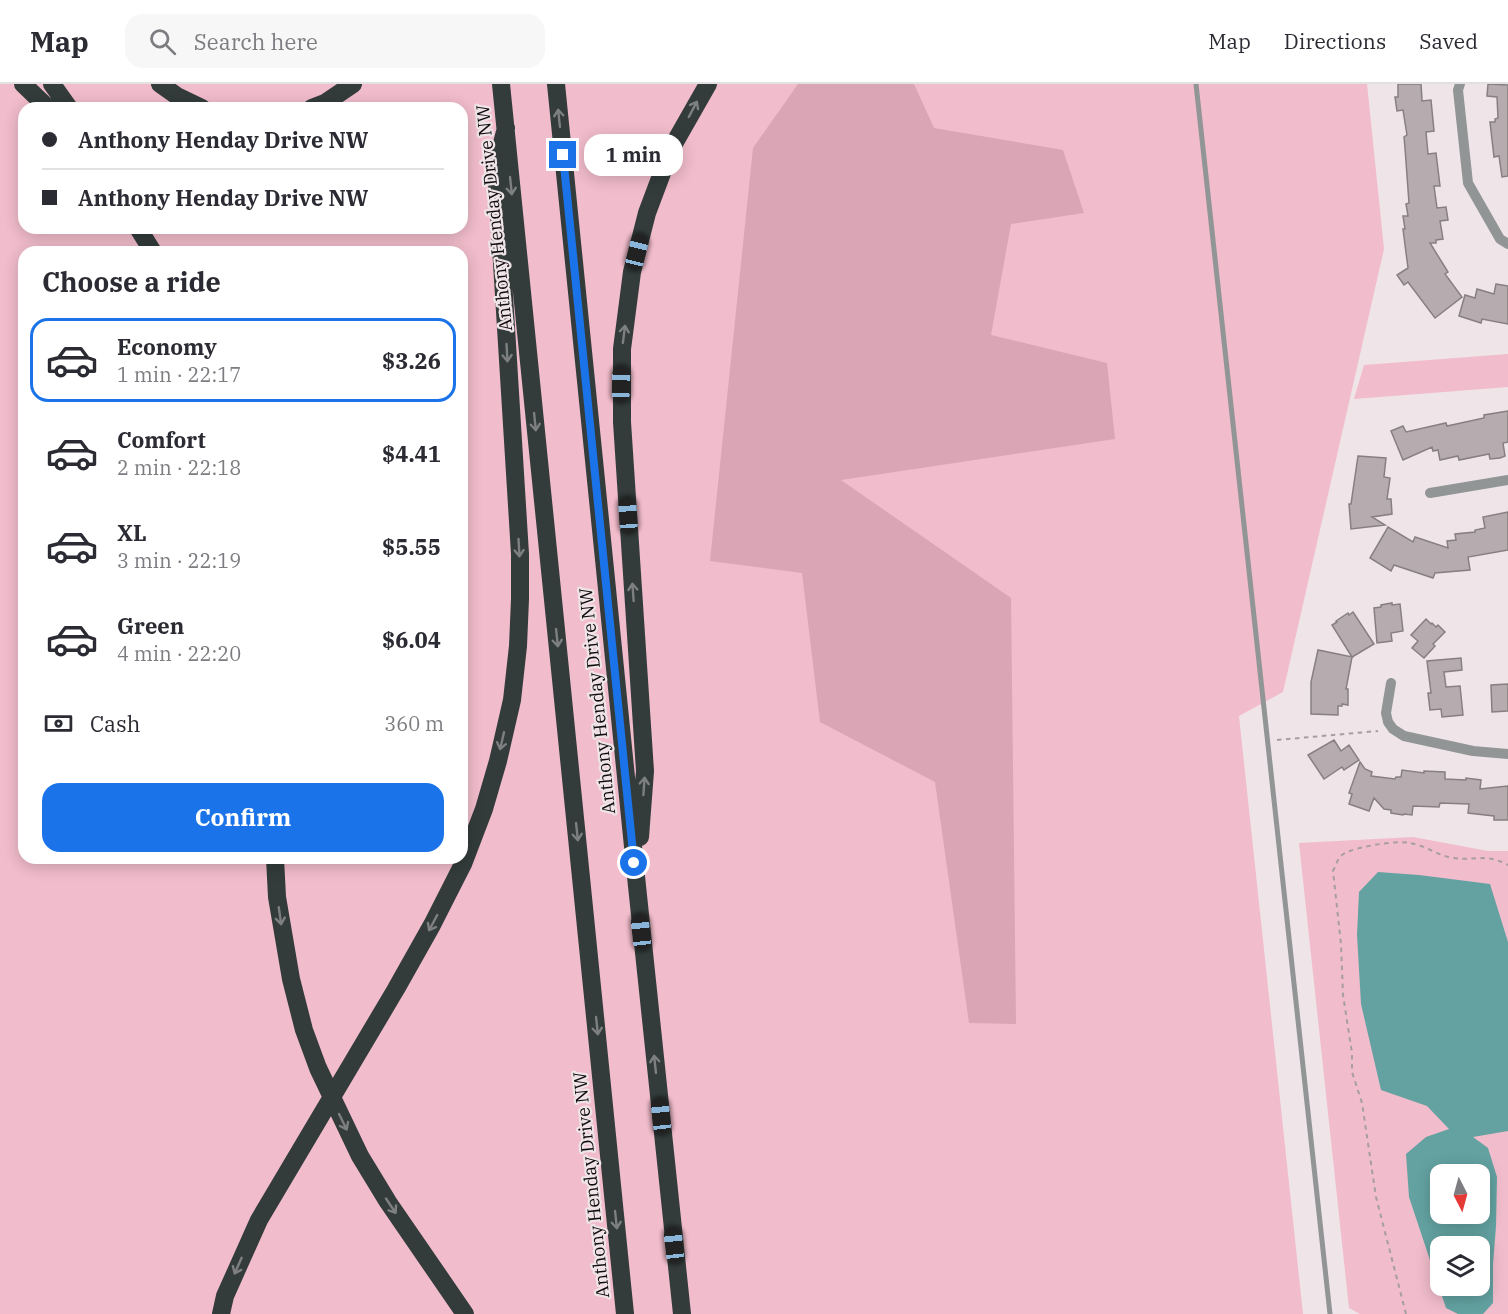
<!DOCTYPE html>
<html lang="en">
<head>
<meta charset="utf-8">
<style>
	:root { --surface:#fff; --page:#f7f7f7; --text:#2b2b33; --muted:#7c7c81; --line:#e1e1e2; --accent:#1a73e8 }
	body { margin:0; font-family:"IBM Plex Serif",serif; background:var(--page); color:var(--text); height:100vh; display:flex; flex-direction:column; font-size:22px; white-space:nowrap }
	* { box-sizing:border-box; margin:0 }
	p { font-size:20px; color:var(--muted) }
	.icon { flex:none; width:33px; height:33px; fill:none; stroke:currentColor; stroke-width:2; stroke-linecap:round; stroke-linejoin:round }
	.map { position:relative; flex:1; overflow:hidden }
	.details { position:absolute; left:18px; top:162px; width:450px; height:618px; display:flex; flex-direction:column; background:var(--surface); border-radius:18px; box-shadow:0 3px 15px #0003 }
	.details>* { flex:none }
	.banner { position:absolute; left:18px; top:18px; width:450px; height:132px; border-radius:18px; box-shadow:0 3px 15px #0003; display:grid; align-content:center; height:132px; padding:0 24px; background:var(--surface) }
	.needle { width:39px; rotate:174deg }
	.fabs { position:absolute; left:1430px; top:1080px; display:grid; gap:12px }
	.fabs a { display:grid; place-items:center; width:60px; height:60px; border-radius:12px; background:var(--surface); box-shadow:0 3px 15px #0003; font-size:30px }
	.end { position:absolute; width:27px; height:27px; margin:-14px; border:8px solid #1a73e8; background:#fff; box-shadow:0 0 0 3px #fff }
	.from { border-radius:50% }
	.bubble { position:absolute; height:42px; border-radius:18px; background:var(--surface); box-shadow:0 3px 15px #0003; font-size:20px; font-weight:800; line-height:42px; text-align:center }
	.car { position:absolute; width:18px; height:36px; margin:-18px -9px; border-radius:8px; box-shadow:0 0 4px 2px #0007; background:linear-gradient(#222 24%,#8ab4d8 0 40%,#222 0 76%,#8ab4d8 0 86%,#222 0) }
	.banner b { display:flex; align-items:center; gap:21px; height:57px; font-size:22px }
	.banner b+b { border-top:2px solid var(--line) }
	.banner i { width:15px; height:15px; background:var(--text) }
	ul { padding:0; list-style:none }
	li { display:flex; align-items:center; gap:18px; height:84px; margin:0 12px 9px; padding:0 12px; border:3px solid transparent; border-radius:18px }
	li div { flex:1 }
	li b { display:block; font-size:22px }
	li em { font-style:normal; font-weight:800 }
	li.current { border-color:var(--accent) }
	li>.icon { width:54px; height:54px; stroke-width:1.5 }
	h2 { padding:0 24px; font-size:27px; line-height:72px }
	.pay { display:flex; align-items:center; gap:15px; height:66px; padding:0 24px; font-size:22px }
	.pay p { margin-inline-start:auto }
	.cta { display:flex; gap:12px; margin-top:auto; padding:12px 24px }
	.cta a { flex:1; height:69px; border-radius:18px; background:var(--accent); color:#fff; font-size:24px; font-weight:800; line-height:69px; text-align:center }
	header { display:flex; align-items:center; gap:36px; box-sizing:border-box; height:84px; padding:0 30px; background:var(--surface); border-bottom:2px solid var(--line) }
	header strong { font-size:28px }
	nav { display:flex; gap:33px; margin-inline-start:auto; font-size:21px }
	.search { width:420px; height:54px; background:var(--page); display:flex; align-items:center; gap:15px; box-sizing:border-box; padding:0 21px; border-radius:18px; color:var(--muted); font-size:22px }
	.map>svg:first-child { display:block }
	.green { fill:#f1bccb; fill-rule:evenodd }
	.forest { fill:#daa5b4 }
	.water { fill:#63a2a1; fill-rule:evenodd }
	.building { fill:#b6acaf; stroke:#887f81; stroke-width:1.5 }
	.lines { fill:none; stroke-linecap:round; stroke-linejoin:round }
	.path { stroke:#a69ea0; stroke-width:2; stroke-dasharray:4.5 4.5; stroke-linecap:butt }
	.service { stroke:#919595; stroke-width:5 }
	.minor { stroke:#919595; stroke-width:10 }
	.motorway { stroke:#333c3b; stroke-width:18 }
	.oneway { stroke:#7e7f80 }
	.route { stroke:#1a73e8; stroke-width:8 }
	.labels { text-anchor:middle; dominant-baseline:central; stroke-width:4.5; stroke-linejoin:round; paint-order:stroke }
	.street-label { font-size:18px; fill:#0f0c0d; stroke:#efe4e7 }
</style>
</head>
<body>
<header>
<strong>Map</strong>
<div class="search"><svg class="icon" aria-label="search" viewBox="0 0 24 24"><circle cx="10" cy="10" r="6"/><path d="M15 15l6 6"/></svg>Search here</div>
<nav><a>Map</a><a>Directions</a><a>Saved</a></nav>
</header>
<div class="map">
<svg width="1508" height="1230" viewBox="0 0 1508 1230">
	<rect width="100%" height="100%" fill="#efe4e7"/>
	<path class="green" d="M0,0h1367l17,165 -101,443 -44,24 64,598h-1303zM24,24h438v120h-438zM24,168h438v606h-438z
		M1508,270v33l-154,12 10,-34z
		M1413,753l75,14h20v463h-148l-11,-6 -50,-465zM1440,1090h39v40h-39zM1440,1162h39v40h-39z"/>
	<path class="forest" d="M798,0h116l20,44 129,22 21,63 -73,11 -20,111 116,28 8,76 -274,41 170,118 5,426 -47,-1 -34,-241 -115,-60 -18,-149 -92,-12 43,-413z"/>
	<path class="water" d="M1378,788l41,3 71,9 18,58v189l-35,6 15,11 9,29 -1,49 -3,38v39l-10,11h-25l-12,-6 -37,-111 -3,-43 20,-17 23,-8 -22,-23 -46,-16 -20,-86 -4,-69 2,-43zM1440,1090h39v40h-39zM1440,1162h39v40h-39z"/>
	<path class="building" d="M1398,0h23l1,16v1l9,-1 3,31 -8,1 2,22 8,-1 4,33h-6l3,22 9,-1 2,13 -8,1 3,18 -7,1v3h-6l18,29 -3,2 17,23 -27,21 -27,-36 -4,3 -7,-10 11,-7 -5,-39h2l-2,-13h5l-2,-12 3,-1 -4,-55 -1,-11 3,-2 -4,-25 -6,1 -2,-14h3z
		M1488,0l20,1v91l-6,1 -3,-21 -5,1 -4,-35h5v-3l3,-1 -1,-21 -10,-1z
		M1496,200l12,2v38l-26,-5 -1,4 -22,-7 6,-21 10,3 2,-9 17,5z
		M1508,327v31l-5,1 2,13 -5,2 -10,1 -1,-5 -30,6 -1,-4 -18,4 -2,-10 -5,1 -1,-4 -29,13 -12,-29 12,-5 3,6 40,-9 1,3 37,-8v-3z
		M1358,372l28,2 -2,19 6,1 -3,21h4l1,15 -20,3 13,8 -34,4 -2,-25h2z
		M1508,428v38l-40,7 2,13 -35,3 -2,5 -39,-13 -3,6 -21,-13 18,-31 25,15 2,-5 33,11 -1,-7 9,-1 -1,-6 20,-2v-2l10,-2 -2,-11z
		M1392,519v2l8,-1 3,27 -12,2 1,8 -15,2 -3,-35 7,-1v-2z
		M1353,528l21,32 -22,13 -6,32h2v16l-6,-1v2h-4v9l-27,-1v-32l7,-32 34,7 -20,-32 5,-3 -1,-1 12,-8 1,2z
		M1426,535l5,5 1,-1 4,4 2,-2 7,7 -12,12 2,2 -11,12 -12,-10 6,-7 -7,-6z
		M1461,574l1,12 -18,2 2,15 14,-1 3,29 -21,2 -1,-8 -11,1 -2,-17h3l-4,-32z
		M1508,600v27l-16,1 -1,-27z
		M1334,656l7,11 8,-6 10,15 -15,10 -2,-3 -18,12 -16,-24z
		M1360,678l5,7 7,3 -1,4 24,3 1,-2h5l1,-7 22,3v-2l21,1v7l21,1v-2l15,2 -1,9 28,-3v34h-14v-4l-26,-3 1,-9 -29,-1 -1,4 -26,-1 -1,9 -8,-1 -1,1 -12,-2v-3l-7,-1 -10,-11 -5,13 -20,-7 3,-10 -3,-1z"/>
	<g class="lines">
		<path class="path" d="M1277,656l101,-9
			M1406,1230l-30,-117 -14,-94 -10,-31v-19l-9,-58 -2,-51 -8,-73c3,-6 4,-11 9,-16 10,-8 55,-15 68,-12 15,2 28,13 44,15 21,3 32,-5 54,7"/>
		<path class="service" d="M1196,0l134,1230"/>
		<path class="minor" d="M1460,0l-2,6 10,93 32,56 8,5
			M1430,409l78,-13
			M1391,599l-5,30 2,9 5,7 11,7 69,15 35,3"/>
		<path class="motorway" d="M23,0l25,24
			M52,0l17,24
			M160,0l17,12 25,12
			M501,0l124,1230
			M556,0l81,802 45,428
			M312,24l13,-5 28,-19
			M138,144l15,24
			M640,753l5,-66 -23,-349v-73l10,-77 15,-59 24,-64 37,-65
			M275,774l2,39 14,82 13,51 14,38 42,88 28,46 77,112
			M221,1230l4,-18 34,-76 137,-231 36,-64 31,-61 21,-55 14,-48 14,-61 6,-54 2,-47v-45l-24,-388 10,-38"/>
	</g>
	<defs><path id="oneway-shaft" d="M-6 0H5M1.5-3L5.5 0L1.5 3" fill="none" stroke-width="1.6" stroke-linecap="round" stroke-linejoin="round" transform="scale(1.5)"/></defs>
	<g class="oneway">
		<use href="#oneway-shaft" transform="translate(693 25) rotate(-62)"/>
		<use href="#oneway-shaft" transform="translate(559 34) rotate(-96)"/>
		<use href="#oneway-shaft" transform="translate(511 102) rotate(84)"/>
		<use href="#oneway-shaft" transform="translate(624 250) rotate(-83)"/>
		<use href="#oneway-shaft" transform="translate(507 269) rotate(87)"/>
		<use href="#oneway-shaft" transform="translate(535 338) rotate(84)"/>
		<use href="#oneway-shaft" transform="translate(519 464) rotate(87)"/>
		<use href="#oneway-shaft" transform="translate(633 508) rotate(-94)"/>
		<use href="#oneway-shaft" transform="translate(557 554) rotate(84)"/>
		<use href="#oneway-shaft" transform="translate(502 657) rotate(103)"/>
		<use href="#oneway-shaft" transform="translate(644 702) rotate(-86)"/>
		<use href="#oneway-shaft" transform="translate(577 748) rotate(84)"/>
		<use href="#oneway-shaft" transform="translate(280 832) rotate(82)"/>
		<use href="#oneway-shaft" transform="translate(433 839) rotate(118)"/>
		<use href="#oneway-shaft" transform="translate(597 942) rotate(84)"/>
		<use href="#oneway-shaft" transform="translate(655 980) rotate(-96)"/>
		<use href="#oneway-shaft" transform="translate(343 1038) rotate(64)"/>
		<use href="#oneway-shaft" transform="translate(391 1122) rotate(56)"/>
		<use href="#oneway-shaft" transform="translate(616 1136) rotate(84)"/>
		<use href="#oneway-shaft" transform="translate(238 1182) rotate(114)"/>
	</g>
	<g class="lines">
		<path class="route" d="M563,71l71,708"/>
	</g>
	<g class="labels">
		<g class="street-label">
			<text transform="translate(494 134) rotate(-96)">Anthony Henday Drive NW</text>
			<text transform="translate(597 617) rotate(-96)">Anthony Henday Drive NW</text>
			<text transform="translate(591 1101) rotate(-96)">Anthony Henday Drive NW</text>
		</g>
	</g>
</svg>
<div class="fabs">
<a><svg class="needle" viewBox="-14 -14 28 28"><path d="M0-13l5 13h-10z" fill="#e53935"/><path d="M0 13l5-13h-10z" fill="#7c7c81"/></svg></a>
<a><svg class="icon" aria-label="layers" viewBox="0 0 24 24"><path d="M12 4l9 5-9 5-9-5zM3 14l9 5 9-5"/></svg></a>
</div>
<i class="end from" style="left:634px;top:779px"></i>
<i class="end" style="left:563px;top:71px"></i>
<div class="bubble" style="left:584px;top:50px;width:99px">1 min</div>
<i class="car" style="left:637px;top:168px;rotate:14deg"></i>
<i class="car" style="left:621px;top:300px;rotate:1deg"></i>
<i class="car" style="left:628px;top:431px;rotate:356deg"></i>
<i class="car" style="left:641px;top:848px;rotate:354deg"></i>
<i class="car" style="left:661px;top:1032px;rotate:354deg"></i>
<i class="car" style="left:674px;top:1161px;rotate:354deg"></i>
<div class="banner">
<b><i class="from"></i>Anthony Henday Drive NW</b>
<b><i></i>Anthony Henday Drive NW</b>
</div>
<section class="details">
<h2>Choose a ride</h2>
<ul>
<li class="current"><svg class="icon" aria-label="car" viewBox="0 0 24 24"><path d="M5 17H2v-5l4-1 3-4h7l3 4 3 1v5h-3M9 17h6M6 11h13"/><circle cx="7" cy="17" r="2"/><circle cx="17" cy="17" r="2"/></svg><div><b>Economy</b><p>1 min · 22:17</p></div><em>$3.26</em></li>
<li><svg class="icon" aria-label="car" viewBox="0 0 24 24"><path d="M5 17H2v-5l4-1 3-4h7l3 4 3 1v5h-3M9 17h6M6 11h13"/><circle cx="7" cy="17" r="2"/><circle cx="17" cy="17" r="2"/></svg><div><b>Comfort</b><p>2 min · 22:18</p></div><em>$4.41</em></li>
<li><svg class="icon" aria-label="car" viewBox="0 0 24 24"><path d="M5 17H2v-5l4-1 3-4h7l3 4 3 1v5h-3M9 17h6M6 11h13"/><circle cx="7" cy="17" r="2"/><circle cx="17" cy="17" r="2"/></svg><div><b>XL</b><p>3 min · 22:19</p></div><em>$5.55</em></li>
<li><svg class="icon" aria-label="car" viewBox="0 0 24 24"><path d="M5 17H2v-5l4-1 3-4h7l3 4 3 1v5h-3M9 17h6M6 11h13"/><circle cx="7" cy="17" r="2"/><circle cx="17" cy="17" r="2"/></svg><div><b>Green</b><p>4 min · 22:20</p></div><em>$6.04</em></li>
</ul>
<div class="pay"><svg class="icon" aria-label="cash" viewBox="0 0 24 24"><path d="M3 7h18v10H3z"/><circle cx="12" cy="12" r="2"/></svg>Cash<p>360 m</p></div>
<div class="cta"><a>Confirm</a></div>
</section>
</div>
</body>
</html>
